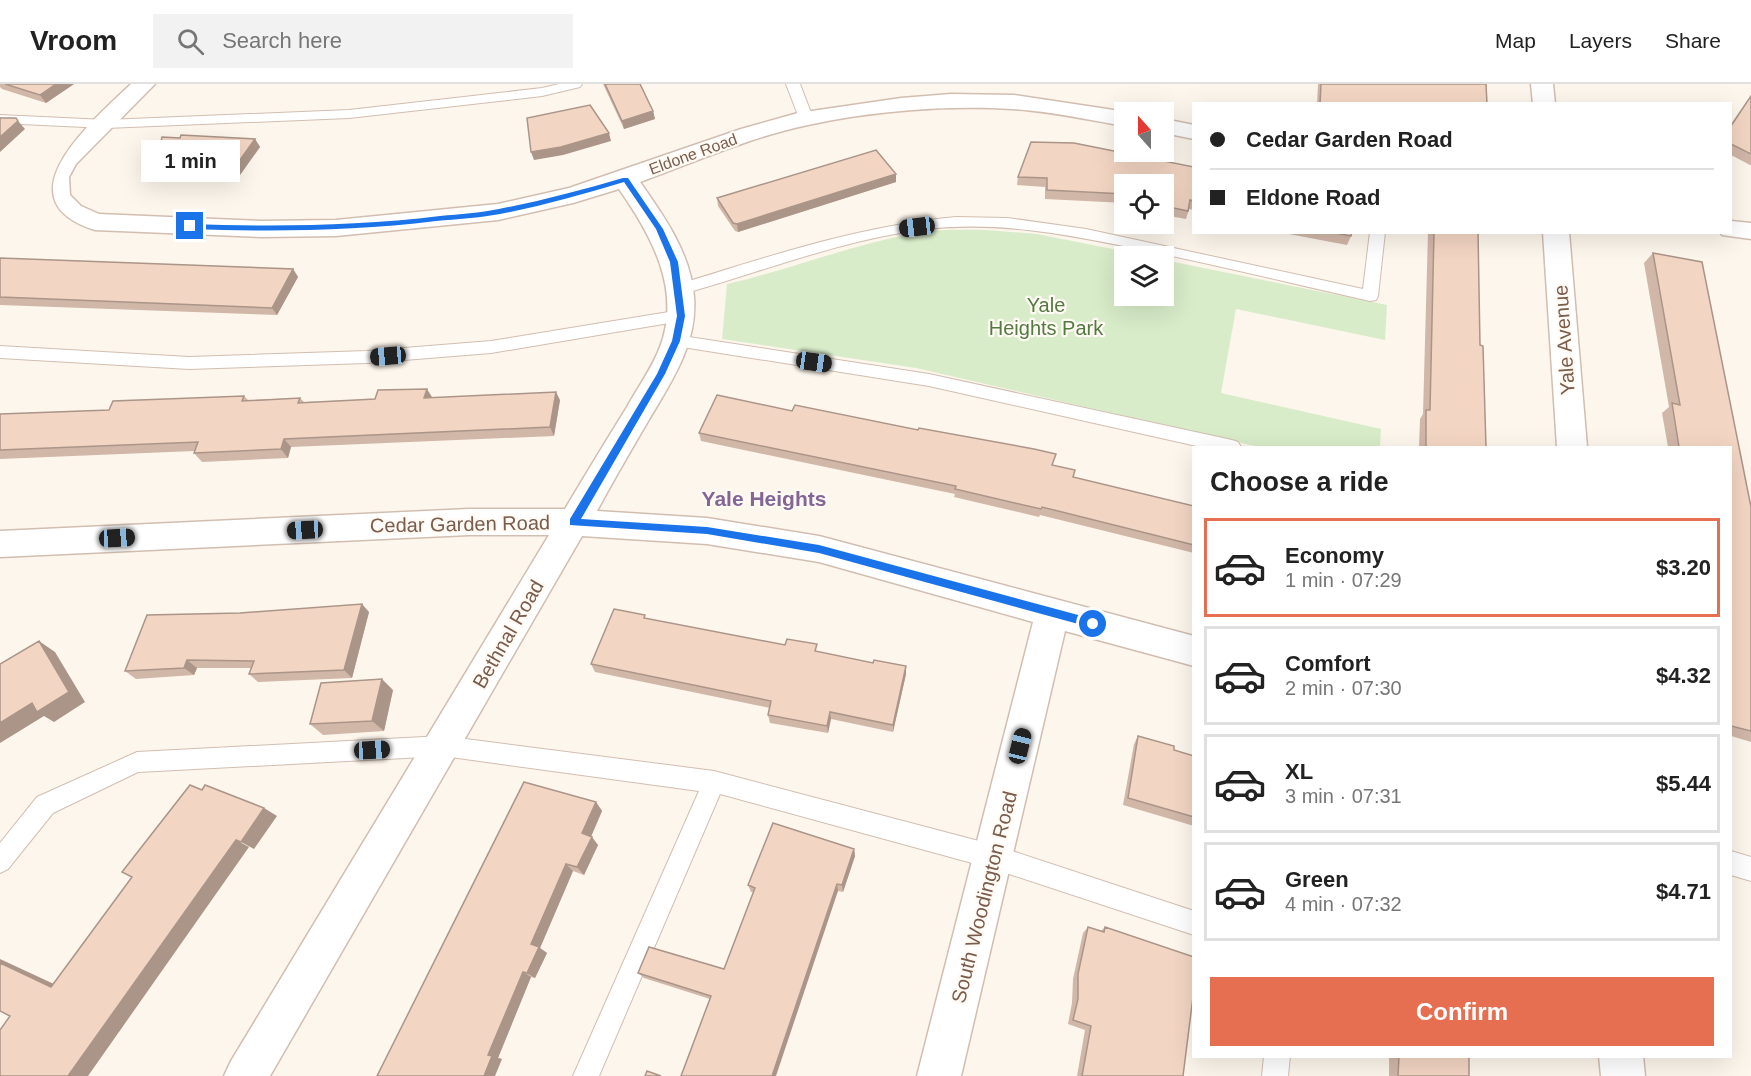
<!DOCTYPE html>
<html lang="en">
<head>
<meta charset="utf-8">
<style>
	:root { --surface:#fff; --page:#f2f2f2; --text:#222; --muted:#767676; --line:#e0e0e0; --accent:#e76f51 }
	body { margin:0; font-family:Helvetica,sans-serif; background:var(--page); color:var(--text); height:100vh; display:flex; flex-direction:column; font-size:22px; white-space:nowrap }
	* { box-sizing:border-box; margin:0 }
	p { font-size:20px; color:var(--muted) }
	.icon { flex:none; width:33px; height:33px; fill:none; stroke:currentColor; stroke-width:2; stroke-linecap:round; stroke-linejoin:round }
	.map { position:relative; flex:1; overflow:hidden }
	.side { position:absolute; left:1192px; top:362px; width:540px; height:612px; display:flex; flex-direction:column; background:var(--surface); border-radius:0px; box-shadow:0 6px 24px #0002 }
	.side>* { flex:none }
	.hud { position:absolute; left:1192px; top:18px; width:540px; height:132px; border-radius:0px; box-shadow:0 6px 24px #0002; display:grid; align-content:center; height:132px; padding:0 18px; background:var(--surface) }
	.needle { width:39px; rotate:339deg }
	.controls { position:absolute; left:1114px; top:18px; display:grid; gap:12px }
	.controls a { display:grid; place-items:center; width:60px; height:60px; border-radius:0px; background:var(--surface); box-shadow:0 6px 24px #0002; font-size:30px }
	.end { position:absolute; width:27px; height:27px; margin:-14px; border:8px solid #1a73e8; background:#fff; box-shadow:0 0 0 3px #fff }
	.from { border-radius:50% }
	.bubble { position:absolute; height:42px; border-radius:0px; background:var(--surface); box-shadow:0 6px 24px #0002; font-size:20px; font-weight:600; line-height:42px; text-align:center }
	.car { position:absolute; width:18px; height:36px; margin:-18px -9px; border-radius:8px; box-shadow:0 0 4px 2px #0007; background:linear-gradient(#222 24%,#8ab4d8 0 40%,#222 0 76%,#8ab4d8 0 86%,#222 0) }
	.hud b { display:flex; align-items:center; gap:21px; height:57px; font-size:22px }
	.hud b+b { border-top:2px solid var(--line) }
	.hud i { width:15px; height:15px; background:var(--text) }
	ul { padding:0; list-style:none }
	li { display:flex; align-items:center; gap:18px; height:99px; margin:0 12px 9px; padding:0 6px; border:3px solid var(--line); border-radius:0px }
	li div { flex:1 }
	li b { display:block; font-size:22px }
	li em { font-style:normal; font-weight:600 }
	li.selected { border-color:var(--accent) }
	li>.icon { width:54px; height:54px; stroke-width:1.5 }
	h2 { padding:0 18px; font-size:27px; line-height:72px }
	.button { display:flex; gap:12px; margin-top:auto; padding:12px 18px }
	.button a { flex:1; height:69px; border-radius:0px; background:var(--accent); color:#fff; font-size:24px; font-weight:600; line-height:69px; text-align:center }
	header { display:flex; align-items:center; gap:36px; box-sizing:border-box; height:84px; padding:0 30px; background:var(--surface); border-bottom:2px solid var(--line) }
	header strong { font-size:28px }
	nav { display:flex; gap:33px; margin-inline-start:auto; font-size:21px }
	.search { width:420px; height:54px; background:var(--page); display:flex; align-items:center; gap:15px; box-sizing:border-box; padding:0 21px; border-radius:0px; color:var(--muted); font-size:22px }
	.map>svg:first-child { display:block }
	.green { fill:#d8ecc9 }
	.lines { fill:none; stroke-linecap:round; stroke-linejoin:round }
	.service-casing { stroke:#d1beb0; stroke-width:2 }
	.minor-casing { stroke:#d1beb0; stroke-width:3 }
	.tertiary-casing { stroke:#d1beb0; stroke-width:3 }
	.service { fill:#fff; fill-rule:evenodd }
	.minor { fill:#fff; fill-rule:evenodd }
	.tertiary { fill:#fff; fill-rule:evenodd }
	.wall { fill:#d1b7a8 }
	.shaded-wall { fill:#aa9588 }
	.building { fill:#f3d5c3; stroke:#aa9588; stroke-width:1.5 }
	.route { fill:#1a73e8 }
	.labels { text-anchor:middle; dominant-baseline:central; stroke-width:4.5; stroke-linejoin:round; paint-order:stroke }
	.far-street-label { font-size:16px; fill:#7a5c4d; stroke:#fffaf3 }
	.park-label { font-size:20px; fill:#537a41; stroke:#fffaf3 }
	.street-label { font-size:20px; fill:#7a5c4d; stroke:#fffaf3 }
	.neighbourhood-label { font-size:21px; font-weight:bold; fill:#846695; stroke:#fffaf3 }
</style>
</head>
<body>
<header>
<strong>Vroom</strong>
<div class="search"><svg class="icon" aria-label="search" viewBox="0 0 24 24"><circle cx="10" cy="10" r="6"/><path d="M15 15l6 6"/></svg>Search here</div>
<nav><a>Map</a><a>Layers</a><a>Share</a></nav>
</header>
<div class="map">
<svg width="1751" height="992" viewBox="0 0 1751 992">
	<rect width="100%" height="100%" fill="#fdf6ec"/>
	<path class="green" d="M986,146l51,4 111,22h-23v40h39v-36l223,45 -2,35 -149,-31 -15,84 160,36 -1,18h-121l-343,-79 -194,-29 5,-55c66,-15 128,-41 195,-52 21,-3 43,-2 64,-2z"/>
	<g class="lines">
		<g class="service-casing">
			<path id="service" d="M559,0h23l-2,3 -38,9 -193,22 -243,10 -106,-5v-8l106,5 243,-10 193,-22z
				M786,0h14l13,34 -2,3 -5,1 -7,-4z
				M956,133l52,1 78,11 277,60 7,-57h15l-7,64 -2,4 -6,1c-71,-16 -141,-33 -212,-48 -79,-16 -158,-34 -238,-23 -83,11 -161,43 -241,65l-6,-1 -2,-4 2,-4c94,-29 185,-60 283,-69z
				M681,226l6,2 2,4 -2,4 -196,33 -124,10 -178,6 -189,-11v-12l189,11 178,-6 124,-10z
				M676,251l253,39 303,66 6,2 3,5h-40l-272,-61 -259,-41 -2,-4 2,-4z
				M443,652l271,35 280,74 200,66v24l-200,-66 -274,-75 -121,282h-26l126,-285 -256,-35 -305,16 -85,41 -45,56 -8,4v-30l37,-46 100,-45z
				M1731,767l20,6v24l-20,-6z
				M1264,972h26l-2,20h-26z"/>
		</g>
		<g class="minor-casing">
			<path id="minor" d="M131,0h24l-79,80 -7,13 1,18 11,11 18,8 163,7 74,-1 162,-16 71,-16 172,-59 57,-16 103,-15 50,-4 63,1 113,17 -2,14c-37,-6 -75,-15 -113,-17 -65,-4 -140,2 -204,16 -58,12 -113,37 -168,57 24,34 51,72 54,115 4,47 -24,87 -47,126 -17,29 -34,58 -50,88l110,7 112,18 375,100v30l-129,-35 -104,445h-44l116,-454 -214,-60 -112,-18 -125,-8 -312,540h-46l7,-15 318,-526h-80l-469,22v-26l469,-22h96c20,-34 41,-68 62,-102 11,-20 25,-39 33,-60 22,-58 -9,-112 -41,-158l-46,14 -75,17 -162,16 -74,1 -167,-7c-95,-30 -5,-107 36,-146z
				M1164,35l30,6v14l-30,-6z
				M1731,137l20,2v16l-29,-4 -2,-3h11z"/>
		</g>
		<g class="tertiary-casing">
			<path id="tertiary" d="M1531,0h22l2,20h-22z
				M1543,148h26l18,215h-30z
				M1599,972h44l2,20h-44z"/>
		</g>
		<use href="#service" class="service"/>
		<use href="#minor" class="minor"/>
		<use href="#tertiary" class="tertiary"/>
	</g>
	<path class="wall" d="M0,0h74l-28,19 -44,-14 -2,-2z
		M603,0h37l13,27 2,8 -31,10z
		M1318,0h168l1,20h-170z
		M1751,11v70h-1l-19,-10v-31z
		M255,55l5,8 -25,35 -74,-3 -6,-8z
		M1194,83v43l-5,-1 -3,10 -22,-4v-31h-39v19l-80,-4v-12l-28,-2 1,-8z
		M896,90v8l-158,50 -3,-1 -17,-25 -1,-8z
		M1278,148h74l-1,4 -4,9z
		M1428,148h50l2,113 6,102h-67l1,-28 3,-5z
		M1653,169l49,9 49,245v235l-20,-6v-289h-63l-6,-34 7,-6 -25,-144z
		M0,174l293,11 5,8 -21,38 -277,-10z
		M244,312l4,4 52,-2 4,4 128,-5 128,3 -6,36 -263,11 -3,11 -86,4 -8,-9v-2l-194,8v-45l109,-4z
		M699,349l354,32 20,12 121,29v47l-154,-38 -1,2 -85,-20 1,-3 -254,-53z
		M369,528l-17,66 -94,4 -9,-8 2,-6h-54l-3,7 -58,4 -11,-8z
		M646,534l227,45 33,3v8l-13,58 -62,-13 -3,14 -58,-10 -2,-8 2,-7 -175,-36 -4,-8z
		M393,606l-9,41 -61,4 -13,-11z
		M1138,652l36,14 20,6v70l-71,-21 11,-61z
		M596,718l6,9 -11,26 7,8 -14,30 -11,-4 -33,77 7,5 -12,25 -4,-1 -33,81 4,1 -125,17z
		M854,765l1,7 -12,36 -5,-1 -128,108 -66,-21 -6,-5 86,-4 29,-77h-2l-3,-7z
		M1088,843l13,4 4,-4 78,149h-106l8,-46 -17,-6 4,-21 1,-24 10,-46z
		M1389,972h80v20h-80z"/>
	<path class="shaded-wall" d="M56,0h18l-28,19 -6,-8z
		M653,27l2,8 -31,10 -2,-8z
		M18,37l7,8 -25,23v-15z
		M609,49l2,8 -48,14 -29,5 -3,-8z
		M255,55l5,8 -25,35 -5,-8z
		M896,90v8l-158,50 -1,-8z
		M293,185l5,8 -21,38 -5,-7z
		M427,305l5,8 -8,1z
		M556,308l4,8 -6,36 -4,-9z
		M284,355l7,8 -3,11 -7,-9z
		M362,520l7,8 -17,66 -8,-8z
		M39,557l16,11 30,50 -31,20 -10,-6 -44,27v-20l32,-20z
		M187,576l10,8 -3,7 -10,-7z
		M906,582v8l-13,58v-7z
		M382,595l11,11 -9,41 -12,-10z
		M830,628l1,7 -3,14 -1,-7z
		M596,718l6,9 -13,30 -7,-8z
		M264,724l13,8 -23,33 -13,-7z
		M592,753l6,8 -14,30 -7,-8z
		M236,756l13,7 -161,229h-20z
		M854,765l1,7 -12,36 -1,-7z
		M566,780l7,7 -33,77 7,5 -12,25 -8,-5 4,-29z
		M837,800l1,7 -62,185h-4z
		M0,875l69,32 -18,-4 -51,-24z
		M523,888l8,5 -33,81 4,1 -7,17h-11l4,-21z"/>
	<path class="building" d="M5,0h51l-16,11z
		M605,0h35l13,27 -31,10z
		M1321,0h165l1,20h-167z
		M1751,12v58l-20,-10v-18z
		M590,21l19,28 -48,14 -30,5 -4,-34z
		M0,34h16l2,3 -18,16z
		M181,51l74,4 -25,35 -75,-3 7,-34 18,1z
		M1031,58l43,1 120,24v34l-4,-1 -2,11 -24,-5v-22h-39v10l-78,-4v-12l-29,-1z
		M876,66l20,24 -159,50 -4,-1 -16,-25z
		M1329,148h23l-1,4z
		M1434,148h44l2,113 3,1 3,101h-60v-37h4z
		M1653,169l49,9 49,245v224l-20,-5v-279h-52l-7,-44 8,2z
		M0,174l293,11 -21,39 -272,-11z
		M427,305l-3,9 132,-6 -6,35 -266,12 -3,10 -87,4 4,-11 -198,8v-36l109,-4 4,-9 131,-5 -2,5 58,-3 -2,5 77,-4 3,-9z
		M717,311l75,16 3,-6 123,25 1,-2 115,21 22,5 -4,11 23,5 -2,7 121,29v39l-152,-38 -1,2 -86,-20 1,-3 -257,-53z
		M362,520l-18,66 -95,4 5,-13 -67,-1 -3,8 -59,3 22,-56 93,-2z
		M614,525l31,6 -1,3 141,27 2,-6 30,5 -2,7 58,12 1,-3 32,6 -13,59 -63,-13 -3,14 -59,-11 3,-14 -180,-37z
		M39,557l30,51 -32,20 -5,-9 -32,20v-59z
		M382,595l-10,42 -62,3 11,-41z
		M1138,652l36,10v4l20,6v61l-66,-19z
		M524,698l72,20 -14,31 10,4 -15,30 -11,-3 -35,80 8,3 -12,26 -4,-1 -35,83 4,1 -8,20h-107z
		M190,701l12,5 3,-5 59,23 -23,34 -5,-2 -168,236h-68v-46l10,-14 -10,-5v-48l51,24 81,-110 -10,-5z
		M773,739l81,26 -12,36 -5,-1 -65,192h-91l30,-80 -73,-23 11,-26 75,22 31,-81 -7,-3z
		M1088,843l16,5 1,-5 89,30v32l-11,87h-101l9,-50 -18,-6 5,-21v-25z
		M1399,972h70v20h-71z
		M647,987l14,5h-16z"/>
	<path class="route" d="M623,94h5l35,51 15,33 7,54 -5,25 -15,33 -84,145 126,8 112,18 274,74 5,5 -2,3 -3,1 -274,-75 -112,-19 -137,-9v-6l87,-145 15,-33 5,-25 -7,-54 -14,-33 -32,-47c-41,12 -82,24 -124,32 -21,4 -43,5 -64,7 -82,10 -163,11 -246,8l-4,-3 4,-2c84,3 167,2 250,-8 20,-2 40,-3 59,-7 42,-8 83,-19 124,-31z"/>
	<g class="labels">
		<g class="far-street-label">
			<text transform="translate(693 70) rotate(-20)">Eldone Road</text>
		</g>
		<g class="park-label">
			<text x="1046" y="221">Yale<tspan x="1046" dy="23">Heights Park</tspan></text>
		</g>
		<g class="street-label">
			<text transform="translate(1564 256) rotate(-94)">Yale Avenue</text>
			<text transform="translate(460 440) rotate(-1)">Cedar Garden Road</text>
			<text transform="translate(508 550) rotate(-60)">Bethnal Road</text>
			<text transform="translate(984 813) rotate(-76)">South Woodington Road</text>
		</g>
		<g class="neighbourhood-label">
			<text x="764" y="414">Yale Heights</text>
		</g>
	</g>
</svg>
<div class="controls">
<a><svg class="needle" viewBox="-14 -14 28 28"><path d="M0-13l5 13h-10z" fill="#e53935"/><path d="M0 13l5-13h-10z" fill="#767676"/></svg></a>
<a><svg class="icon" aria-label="locate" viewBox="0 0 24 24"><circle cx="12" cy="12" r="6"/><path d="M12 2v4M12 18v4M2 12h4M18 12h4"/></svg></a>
<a><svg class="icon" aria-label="layers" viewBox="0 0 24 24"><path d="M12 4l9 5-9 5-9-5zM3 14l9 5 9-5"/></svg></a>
</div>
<i class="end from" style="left:1093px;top:540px"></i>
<i class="end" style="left:190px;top:142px"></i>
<div class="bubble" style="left:141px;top:56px;width:99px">1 min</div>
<i class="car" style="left:917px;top:143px;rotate:263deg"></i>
<i class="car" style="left:388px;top:272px;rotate:265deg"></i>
<i class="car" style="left:814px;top:278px;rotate:98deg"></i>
<i class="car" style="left:305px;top:446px;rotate:267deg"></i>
<i class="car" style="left:117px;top:454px;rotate:87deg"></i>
<i class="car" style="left:1020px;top:662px;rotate:14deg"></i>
<i class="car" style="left:372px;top:666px;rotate:87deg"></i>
<div class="hud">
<b><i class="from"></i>Cedar Garden Road</b>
<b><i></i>Eldone Road</b>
</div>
<section class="side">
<h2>Choose a ride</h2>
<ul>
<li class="selected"><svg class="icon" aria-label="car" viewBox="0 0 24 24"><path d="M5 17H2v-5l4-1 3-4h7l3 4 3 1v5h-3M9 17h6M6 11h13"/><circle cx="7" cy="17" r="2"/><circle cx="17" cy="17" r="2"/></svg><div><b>Economy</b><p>1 min · 07:29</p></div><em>$3.20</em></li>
<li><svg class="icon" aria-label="car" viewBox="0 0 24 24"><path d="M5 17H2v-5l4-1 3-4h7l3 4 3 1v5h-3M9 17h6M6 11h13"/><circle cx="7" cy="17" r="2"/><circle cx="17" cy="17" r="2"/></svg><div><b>Comfort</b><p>2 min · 07:30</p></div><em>$4.32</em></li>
<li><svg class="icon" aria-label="car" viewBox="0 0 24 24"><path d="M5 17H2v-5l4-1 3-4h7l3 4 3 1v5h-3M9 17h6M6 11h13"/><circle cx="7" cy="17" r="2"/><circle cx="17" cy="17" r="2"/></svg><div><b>XL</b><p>3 min · 07:31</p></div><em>$5.44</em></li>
<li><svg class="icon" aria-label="car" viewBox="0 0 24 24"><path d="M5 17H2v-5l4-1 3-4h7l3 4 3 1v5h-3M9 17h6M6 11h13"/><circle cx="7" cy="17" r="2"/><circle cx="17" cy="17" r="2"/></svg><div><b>Green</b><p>4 min · 07:32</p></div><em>$4.71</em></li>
</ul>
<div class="button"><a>Confirm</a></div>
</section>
</div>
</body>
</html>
